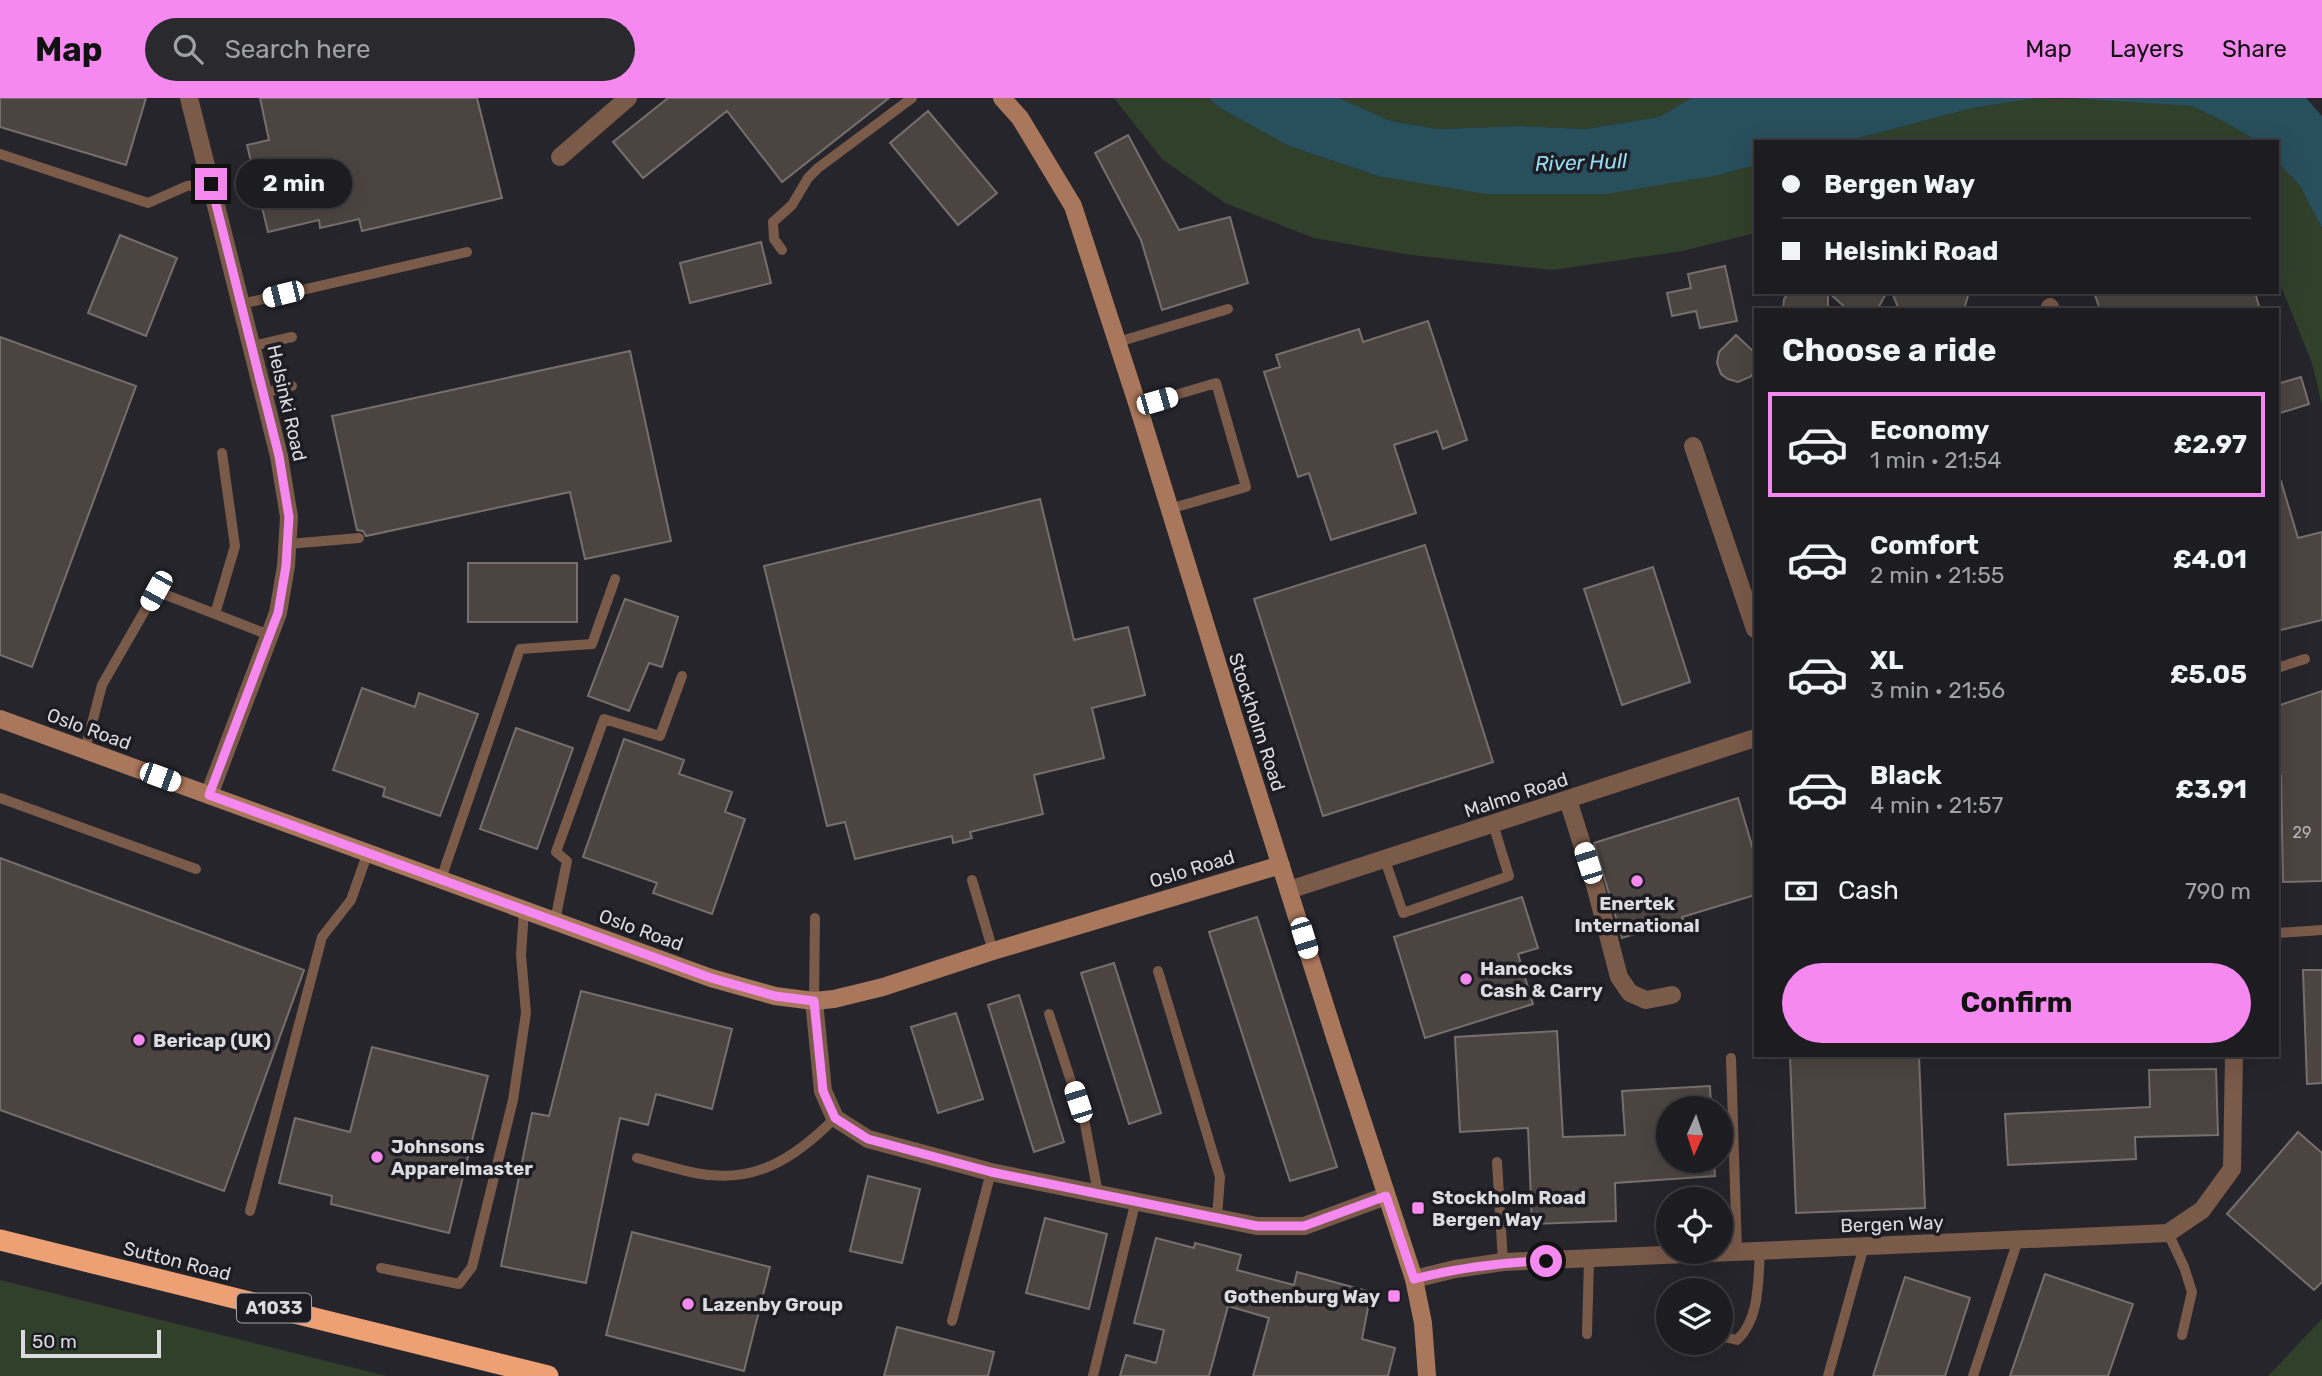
<!DOCTYPE html>
<html lang="en">
<head>
<meta charset="utf-8">
<style>
	:root { --surface:#1c1c21; --page:#29292e; --text:#f1f3f6; --muted:#a0a1a5; --line:#3a3a3f; --accent:#f589ef }
	body { margin:0; font-family:Rubik,sans-serif; background:var(--page); color:var(--text); height:100vh; display:flex; flex-direction:column; font-size:26px; white-space:nowrap }
	* { box-sizing:border-box; margin:0 }
	p { font-size:23px; color:var(--muted) }
	.icon { flex:none; width:38px; height:38px; fill:none; stroke:currentColor; stroke-width:2; stroke-linecap:round; stroke-linejoin:round }
	.map { position:relative; flex:1; overflow:hidden }
	.details { position:absolute; left:1754px; top:210px; width:525px; height:749px; display:flex; flex-direction:column; background:var(--surface); border-radius:0px; box-shadow:0 7px 28px #0002,0 0 0 2px var(--line) }
	.details>* { flex:none }
	.guide { position:absolute; left:1754px; top:42px; width:525px; height:154px; border-radius:0px; box-shadow:0 7px 28px #0002,0 0 0 2px var(--line); display:grid; align-content:center; height:154px; padding:0 28px; background:var(--surface) }
	.needle { width:46px; rotate:183deg }
	.controls { position:absolute; left:1656px; top:998px; display:grid; gap:14px }
	.controls a { display:grid; place-items:center; width:77px; height:77px; border-radius:50%; background:var(--surface); box-shadow:0 7px 28px #0002,0 0 0 2px var(--line); font-size:35px }
	.scale { position:absolute; left:21px; bottom:18px; width:140px; box-sizing:border-box; padding-left:7px; border:4px solid #dbdbe0; border-top:0; font-size:19px; line-height:24px; white-space:nowrap; color:#dbdbe0; -webkit-text-stroke:5px #1c1c22; paint-order:stroke }
	.end { position:absolute; width:32px; height:32px; margin:-16px; border:9px solid #f589ef; background:#111; box-shadow:0 0 0 4px #111 }
	.from { border-radius:50% }
	.bubble { position:absolute; height:49px; border-radius:24px; background:var(--surface); box-shadow:0 7px 28px #0002,0 0 0 2px var(--line); font-size:23px; font-weight:700; line-height:49px; text-align:center }
	.car { position:absolute; width:21px; height:42px; margin:-21px -10px; border-radius:9px; box-shadow:0 0 5px 2px #0007; background:linear-gradient(#fff 24%,#345 0 40%,#fff 0 76%,#345 0 86%,#fff 0) }
	.guide b { display:flex; align-items:center; gap:24px; height:66px; font-size:26px }
	.guide b+b { border-top:2px solid var(--line) }
	.guide i { width:18px; height:18px; background:var(--text) }
	ul { padding:0; list-style:none }
	li { display:flex; align-items:center; gap:21px; height:105px; margin:0 14px 10px; padding:0 14px; border:4px solid transparent; border-radius:0px }
	li div { flex:1 }
	li b { display:block; font-size:26px }
	li em { font-style:normal; font-weight:700 }
	li.on { border-color:var(--accent) }
	li>.icon { width:63px; height:63px; stroke-width:1.5 }
	h2 { padding:0 28px; font-size:32px; line-height:84px }
	.pay { display:flex; align-items:center; gap:18px; height:77px; padding:0 28px; font-size:26px }
	.pay p { margin-inline-start:auto }
	.action { display:flex; gap:14px; margin-top:auto; padding:14px 28px }
	.action a { flex:1; height:80px; border-radius:42px; background:var(--accent); color:#111; font-size:28px; font-weight:700; line-height:80px; text-align:center }
	header { display:flex; align-items:center; gap:42px; box-sizing:border-box; height:98px; padding:0 35px; background:var(--accent); color:#111 }
	header strong { font-size:33px }
	nav { display:flex; gap:38px; margin-inline-start:auto; font-size:24px }
	.search { width:490px; height:63px; background:var(--page); display:flex; align-items:center; gap:18px; box-sizing:border-box; padding:0 24px; border-radius:38px; color:var(--muted); font-size:26px }
	.map>svg:first-child { display:block }
	.green { fill:#30402b }
	.water { fill:#284f5c }
	.building { fill:#4c4441; stroke:#776f6c; stroke-width:2 }
	.lines { fill:none; stroke-linecap:round; stroke-linejoin:round }
	.lane { stroke:#7a5a49; stroke-width:10 }
	.street { stroke:#7a5a49; stroke-width:18 }
	.secondary { stroke:#a9775b; stroke-width:18 }
	.highway { stroke:#eea075; stroke-width:21 }
	.route { stroke:#f589ef; stroke-width:9 }
	.poi-dot { fill:#f589ef; stroke:#1c1c22; stroke-width:2.5 }
	.labels { text-anchor:middle; dominant-baseline:central; stroke-width:7; stroke-linejoin:round; paint-order:stroke }
	.number-label { font-size:16px; fill:#b7b5b8 }
	.shield { fill:#1c1c22; stroke:#a2a2a7; stroke-width:2 }
	.shield-label { font-size:18px; font-weight:bold; fill:#dbdbe0 }
	.street-label { font-size:19px; fill:#dbdbe0; stroke:#1c1c22 }
	.poi-label { font-size:19px; font-weight:bold; fill:#dbdbe0; stroke:#1c1c22; text-anchor:start }
	.water-label { font-size:21px; font-style:italic; fill:#96ddf7; stroke:#1c1c22 }
</style>
</head>
<body>
<header>
<strong>Map</strong>
<div class="search"><svg class="icon" aria-label="search" viewBox="0 0 24 24"><circle cx="10" cy="10" r="6"/><path d="M15 15l6 6"/></svg>Search here</div>
<nav><a>Map</a><a>Layers</a><a>Share</a></nav>
</header>
<div class="map">
<svg width="2322" height="1278" viewBox="0 0 2322 1278">
	<rect width="100%" height="100%" fill="#26252c"/>
	<path class="green" d="M1114,0h94l12,10 69,38 89,30 341,-1 36,-10v68l-73,18 -129,19 -142,-15 -97,-17 -89,-35 -63,-44z
		M1339,0h352l-32,19 -74,12 -64,-3 -83,3 -47,-8z
		M2037,0l70,1 85,7 33,16 34,20h-415l128,-34z
		M2277,63l23,25 22,42v177l-10,-42 -29,-72 -6,-11z
		M0,1182l387,96h-387z
		M2322,1221v57h-54z"/>
	<path class="water" d="M1208,0h131l52,23 47,8 83,-3 64,3 74,-12 32,-19h346l-65,10 -128,34h-89v23l-36,10 -113,19h-119l-109,-18 -89,-30 -69,-38z
		M2069,0h237l16,18v112l-22,-42 -23,-25v-19h-18l-34,-20 -33,-16z"/>
	<path class="building" d="M0,0h146l-20,67 -126,-38z
		M260,0h217l25,100 -140,33 -3,-12 -39,9 -1,-8 -51,12 -21,-87 22,-5z
		M668,0h221l-107,84 -55,-71 -84,67 -30,-36z
		M928,13l69,82 -39,32 -68,-82z
		M1128,37l51,95 51,-13 18,66 -86,27 -21,-70 -46,-87z
		M120,137l57,23 -31,78 -58,-23z
		M761,144l10,41 -81,20 -10,-40z
		M1725,168l12,55 -37,7 -4,-17 -24,5 -5,-23 24,-5 -3,-14z
		M1789,194h98l-9,16 -5,2h-25l-20,-18v18h-45l1,-11z
		M1892,194h77l-5,18h-65z
		M2094,194h161l5,18h-160z
		M1428,223l39,119 -24,9 -6,-18 -43,14 22,68 -85,27 -22,-67 -11,4 -34,-105 16,-5 -4,-12 83,-26 4,13z
		M1736,237l18,17 1,4 -1,17 -4,4 -12,5 -10,-3 -7,-5 -4,-11 2,-11z
		M0,239l136,49 -104,281 -32,-12z
		M630,253l41,190 -86,18 -15,-67 -204,44 -3,-5 -6,-1 -25,-114z
		M2301,279l8,27 -32,10v-30z
		M2277,383h4l17,57 24,-6v88l-45,11z
		M1040,401l34,141 54,-13 17,68 -53,13 12,50 -70,17 9,39 -73,18 2,6 -19,5 -1,-7 -97,23 -10,-37 -18,4 -63,-260z
		M1425,447l68,217 -170,54 -69,-217z
		M468,465h109v59h-109z
		M1653,469l37,115 -68,23 -38,-116z
		M625,501l53,18 -16,50 -13,-4 -20,48 -41,-15z
		M362,590l53,19 4,-14 59,21 -38,102 -57,-20 2,-8 -52,-18z
		M2322,593v190l-39,1 -2,-106 -4,2v-72z
		M516,630l57,20 -36,101 -57,-20z
		M624,641l60,21 -5,14 53,18 -7,20 20,7 -33,95 -59,-21 4,-10 -74,-26z
		M1738,700l17,58v39l-73,22 1,2 -61,19 -28,-95z
		M0,760l304,112 -80,221 -224,-81z
		M1522,799l16,51 -20,6 15,50 -108,34 -31,-101z
		M1257,819l80,250 -47,14 -81,-249z
		M1114,865l47,150 -32,11 -48,-151z
		M2303,872h19v113l-15,1z
		M581,893l151,38 -20,80 -56,-15 -8,31 -28,-7 -34,165 -85,-17 31,-153 17,3z
		M1019,897l45,147 -30,10 -46,-147z
		M956,915l27,86 -45,14 -27,-86z
		M1557,933l6,106 62,-2 -3,-44 88,-5 1,22h-43v52h46l1,16 -100,7 1,38 -84,3 -4,-96 -68,4 -5,-95z
		M372,949l116,29 -39,157 -118,-29 1,-8 -53,-13 16,-65 55,14z
		M1790,957h129l6,153 -129,5z
		M2216,971l2,66 -83,2 1,22 -128,6 -3,-51 145,-7 -1,-37z
		M2298,1034l24,21v129l-8,8 -87,-76z
		M868,1078l52,13 -18,74 -52,-12z
		M1045,1120l62,16 -18,75 -63,-16z
		M632,1134l138,35 -26,104 -138,-36z
		M1156,1140l38,10 1,-5 46,12 -4,15 57,15 3,-13 74,20 -9,47 33,9 -7,28h-135l16,-58 -41,-12 -19,70h-89l6,-21 30,8 8,-33 -30,-7z
		M2045,1176l88,30 -25,72h-98z
		M1905,1179l65,21 -25,78h-72z
		M897,1229l97,25 -6,24h-104z"/>
	<g class="lines">
		<path class="lane" d="M0,56l148,49 39,-17 24,-2
			M782,152l-8,-11 -1,-17 19,-17 16,-27 10,-10 94,-70
			M241,206l226,-52
			M1118,244l110,-33
			M252,248l40,-9
			M264,295l28,-7
			M1138,308l78,-23 30,104 -77,22
			M288,446l71,-6
			M215,516l20,-68 -13,-93
			M2277,570l28,-9
			M85,652l17,-65 54,-94 113,44
			M0,700l196,71
			M1385,762l18,53 106,-37 -16,-52
			M441,781l79,-230 72,-5 23,-65
			M972,782l21,71
			M555,823l12,-60 -11,-9 48,-133 56,17 22,-60
			M2277,835l45,-3
			M1158,873l62,206 -3,40
			M814,903l1,-83
			M1049,916l36,110 13,69
			M1731,960l6,194
			M637,1060c20,5 39,11 58,15 60,12 100,-15 140,-55
			M1497,1064l6,100
			M250,1113l72,-274 29,-37 17,-48
			M2168,1135l16,34 8,25 -10,43
			M381,1170l78,16 13,-17 41,-167 13,-87 -5,-58 3,-45
			M952,1223l39,-149
			M1587,1236l2,-75
			M1720,1238l17,4c23,-21 21,-60 23,-89
			M1093,1278l43,-176
			M1828,1278l36,-130
			M1973,1278l45,-136"/>
		<path class="street" d="M189,0l90,358 10,61 -3,49 -8,47 -69,182
			M560,59l68,-59
			M2050,209l1,3
			M1693,348l62,183
			M1568,702l27,85 24,92 11,16 16,7 26,-5
			M1289,792l466,-152
			M814,903l9,90 12,27 33,21 123,33 266,54h47l82,-30
			M1414,1181l41,-10 48,-7 665,-29 34,-23 30,-41 2,-114"/>
		<path class="secondary" d="M1002,0l18,20 53,88 65,200 97,315 99,313 80,245 9,44 4,53
			M0,621l711,259 64,18 39,5 20,-2 49,-12 110,-36 288,-86"/>
		<path class="highway" d="M0,1142l548,136"/>
	</g>
	<g class="lines">
		<path class="route" d="M211,86l68,272 10,61 -3,49 -8,47 -69,182 502,183 64,18 39,5 9,90 12,27 33,21 123,33 266,54h47l82,-30 28,83c44,-11 87,-17 132,-18"/>
	</g>
	<g class="poi-dot">
		<circle cx="1637" cy="783" r="7"/>
		<circle cx="1466" cy="881" r="7"/>
		<circle cx="139" cy="942" r="7"/>
		<circle cx="377" cy="1059" r="7"/>
		<rect x="1411" y="1103" width="14" height="14" rx="3.5"/>
		<rect x="1387" y="1191" width="14" height="14" rx="3.5"/>
		<circle cx="688" cy="1206" r="7"/>
	</g>
	<g class="labels">
		<g class="number-label">
			<text x="2302" y="734">29</text>
		</g>
		<rect class="shield" x="237" y="1195.5" width="74" height="29" rx="5"/>
		<g class="shield-label">
			<text x="274" y="1210">A1033</text>
		</g>
		<g class="street-label">
			<text transform="translate(287 305) rotate(77)">Helsinki Road</text>
			<text transform="translate(1257 624) rotate(72)">Stockholm Road</text>
			<text transform="translate(89 631) rotate(20)">Oslo Road</text>
			<text transform="translate(1516 697) rotate(-18)">Malmo Road</text>
			<text transform="translate(1192 771) rotate(-17)">Oslo Road</text>
			<text transform="translate(641 832) rotate(20)">Oslo Road</text>
			<text transform="translate(1892 1126) rotate(-2)">Bergen Way</text>
			<text transform="translate(177 1163) rotate(14)">Sutton Road</text>
		</g>
		<g class="poi-label">
			<text x="1637" y="805" text-anchor="middle">Enertek<tspan x="1637" dy="22">International</tspan></text>
			<text x="1480" y="870">Hancocks<tspan x="1480" dy="22">Cash &amp; Carry</tspan></text>
			<text x="153" y="942">Bericap (UK)</text>
			<text x="391" y="1048">Johnsons<tspan x="391" dy="22">Apparelmaster</tspan></text>
			<text x="1432" y="1099">Stockholm Road<tspan x="1432" dy="22">Bergen Way</tspan></text>
			<text x="1380" y="1198" text-anchor="end">Gothenburg Way</text>
			<text x="702" y="1206">Lazenby Group</text>
		</g>
		<g class="water-label">
			<text transform="translate(1581 64) rotate(-2)">River Hull</text>
		</g>
	</g>
</svg>
<div class="controls">
<a><svg class="needle" viewBox="-14 -14 28 28"><path d="M0-13l5 13h-10z" fill="#e53935"/><path d="M0 13l5-13h-10z" fill="#a0a1a5"/></svg></a>
<a><svg class="icon" aria-label="locate" viewBox="0 0 24 24"><circle cx="12" cy="12" r="6"/><path d="M12 2v4M12 18v4M2 12h4M18 12h4"/></svg></a>
<a><svg class="icon" aria-label="layers" viewBox="0 0 24 24"><path d="M12 4l9 5-9 5-9-5zM3 14l9 5 9-5"/></svg></a>
</div>
<div class="scale">50 m</div>
<i class="end from" style="left:1546px;top:1163px"></i>
<i class="end" style="left:211px;top:86px"></i>
<div class="bubble" style="left:236px;top:61px;width:116px">2 min</div>
<i class="car" style="left:283px;top:196px;rotate:256deg"></i>
<i class="car" style="left:1157px;top:303px;rotate:74deg"></i>
<i class="car" style="left:156px;top:493px;rotate:209deg"></i>
<i class="car" style="left:160px;top:679px;rotate:110deg"></i>
<i class="car" style="left:1588px;top:765px;rotate:342deg"></i>
<i class="car" style="left:1304px;top:840px;rotate:163deg"></i>
<i class="car" style="left:1078px;top:1004px;rotate:342deg"></i>
<div class="guide">
<b><i class="from"></i>Bergen Way</b>
<b><i></i>Helsinki Road</b>
</div>
<section class="details">
<h2>Choose a ride</h2>
<ul>
<li class="on"><svg class="icon" aria-label="car" viewBox="0 0 24 24"><path d="M5 17H2v-5l4-1 3-4h7l3 4 3 1v5h-3M9 17h6M6 11h13"/><circle cx="7" cy="17" r="2"/><circle cx="17" cy="17" r="2"/></svg><div><b>Economy</b><p>1 min · 21:54</p></div><em>£2.97</em></li>
<li><svg class="icon" aria-label="car" viewBox="0 0 24 24"><path d="M5 17H2v-5l4-1 3-4h7l3 4 3 1v5h-3M9 17h6M6 11h13"/><circle cx="7" cy="17" r="2"/><circle cx="17" cy="17" r="2"/></svg><div><b>Comfort</b><p>2 min · 21:55</p></div><em>£4.01</em></li>
<li><svg class="icon" aria-label="car" viewBox="0 0 24 24"><path d="M5 17H2v-5l4-1 3-4h7l3 4 3 1v5h-3M9 17h6M6 11h13"/><circle cx="7" cy="17" r="2"/><circle cx="17" cy="17" r="2"/></svg><div><b>XL</b><p>3 min · 21:56</p></div><em>£5.05</em></li>
<li><svg class="icon" aria-label="car" viewBox="0 0 24 24"><path d="M5 17H2v-5l4-1 3-4h7l3 4 3 1v5h-3M9 17h6M6 11h13"/><circle cx="7" cy="17" r="2"/><circle cx="17" cy="17" r="2"/></svg><div><b>Black</b><p>4 min · 21:57</p></div><em>£3.91</em></li>
</ul>
<div class="pay"><svg class="icon" aria-label="cash" viewBox="0 0 24 24"><path d="M3 7h18v10H3z"/><circle cx="12" cy="12" r="2"/></svg>Cash<p>790 m</p></div>
<div class="action"><a>Confirm</a></div>
</section>
</div>
</body>
</html>
